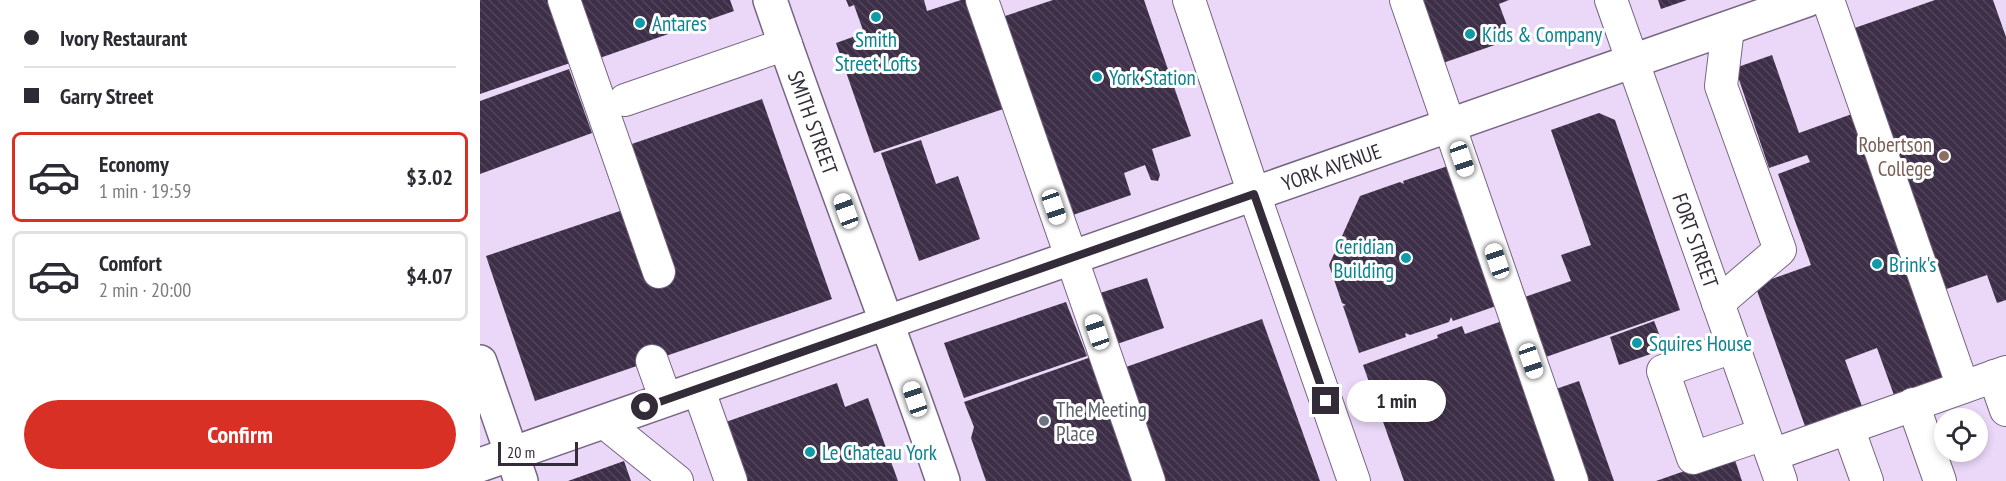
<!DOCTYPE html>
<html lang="en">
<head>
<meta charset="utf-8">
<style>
	:root { --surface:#fff; --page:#f2f2f3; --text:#2b2b33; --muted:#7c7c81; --line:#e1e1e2; --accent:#d93025 }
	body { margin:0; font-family:"PT Sans Narrow",sans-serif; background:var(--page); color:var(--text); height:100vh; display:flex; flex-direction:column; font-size:22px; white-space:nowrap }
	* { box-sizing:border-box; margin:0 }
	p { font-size:20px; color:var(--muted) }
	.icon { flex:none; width:33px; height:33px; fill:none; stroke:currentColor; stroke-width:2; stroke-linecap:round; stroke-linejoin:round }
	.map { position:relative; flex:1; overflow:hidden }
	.side { display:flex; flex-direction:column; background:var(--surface); width:480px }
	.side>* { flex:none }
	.guide { display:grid; align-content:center; height:132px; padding:0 24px; background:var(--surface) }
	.buttons { position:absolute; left:1454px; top:408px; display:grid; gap:12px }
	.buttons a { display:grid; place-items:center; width:54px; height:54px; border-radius:50%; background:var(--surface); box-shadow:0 3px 9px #0003; font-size:30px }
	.scale { position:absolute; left:18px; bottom:15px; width:80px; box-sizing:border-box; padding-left:6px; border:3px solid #332c38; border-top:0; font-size:16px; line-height:21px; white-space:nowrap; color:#332c38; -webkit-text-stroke:4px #fff; paint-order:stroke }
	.end { position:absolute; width:27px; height:27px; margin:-14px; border:8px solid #332c38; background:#fff; box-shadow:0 0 0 3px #fff }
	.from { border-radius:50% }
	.bubble { position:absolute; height:42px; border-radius:21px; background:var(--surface); box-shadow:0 3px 9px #0003; font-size:20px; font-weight:600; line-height:42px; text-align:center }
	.car { position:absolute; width:18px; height:36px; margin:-18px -9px; border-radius:8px; box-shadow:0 0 4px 2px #0007; background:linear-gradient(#fff 24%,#345 0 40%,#fff 0 76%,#345 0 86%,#fff 0) }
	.guide b { display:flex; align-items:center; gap:21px; height:57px; font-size:22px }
	.guide b+b { border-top:2px solid var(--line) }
	.guide i { width:15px; height:15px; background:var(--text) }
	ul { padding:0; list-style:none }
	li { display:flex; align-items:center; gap:18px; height:90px; margin:0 12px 9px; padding:0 12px; border:3px solid var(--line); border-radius:9px }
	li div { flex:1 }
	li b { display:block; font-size:22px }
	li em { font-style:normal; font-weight:600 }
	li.active { border-color:var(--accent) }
	li>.icon { width:54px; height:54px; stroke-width:1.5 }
	.primary-button { display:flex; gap:12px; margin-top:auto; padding:12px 24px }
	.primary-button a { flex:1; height:69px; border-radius:36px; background:var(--accent); color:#fff; font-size:24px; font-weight:600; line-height:69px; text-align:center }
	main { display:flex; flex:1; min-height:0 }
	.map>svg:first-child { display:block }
	.building { fill:url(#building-back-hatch) }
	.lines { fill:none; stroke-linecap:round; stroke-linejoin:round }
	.minor-casing { stroke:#766582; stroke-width:34 }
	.major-casing { stroke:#766582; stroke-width:36 }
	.minor { stroke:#fff; stroke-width:32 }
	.major { stroke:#fff; stroke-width:33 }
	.route { stroke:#332c38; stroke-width:8 }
	.culture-dot { fill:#0f9aa8; stroke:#fff; stroke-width:2 }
	.education-dot { fill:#8d6e63; stroke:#fff; stroke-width:2 }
	.worship-dot { fill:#6b7280; stroke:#fff; stroke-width:2 }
	.labels { text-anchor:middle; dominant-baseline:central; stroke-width:6; stroke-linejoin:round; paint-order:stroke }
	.culture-label { font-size:21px; fill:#0d838f; stroke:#fff; text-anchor:start }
	.street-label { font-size:21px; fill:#332c38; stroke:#fff }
	.education-label { font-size:21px; fill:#785e54; stroke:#fff; text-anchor:end }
	.worship-label { font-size:21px; fill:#5b616d; stroke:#fff; text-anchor:start }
</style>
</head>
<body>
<main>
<section class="side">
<div class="guide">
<b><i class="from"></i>Ivory Restaurant</b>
<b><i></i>Garry Street</b>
</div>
<ul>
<li class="active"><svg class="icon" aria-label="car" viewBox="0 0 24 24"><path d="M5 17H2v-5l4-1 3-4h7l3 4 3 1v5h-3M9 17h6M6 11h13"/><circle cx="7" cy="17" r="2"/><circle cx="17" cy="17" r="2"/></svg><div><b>Economy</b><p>1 min · 19:59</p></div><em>$3.02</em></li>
<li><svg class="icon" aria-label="car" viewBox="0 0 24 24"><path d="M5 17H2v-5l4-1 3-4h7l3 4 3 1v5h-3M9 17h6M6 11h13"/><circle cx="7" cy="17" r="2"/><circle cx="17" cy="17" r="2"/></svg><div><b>Comfort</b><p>2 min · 20:00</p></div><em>$4.07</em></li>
</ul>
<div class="primary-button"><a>Confirm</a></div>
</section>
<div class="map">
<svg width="1526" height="481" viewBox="0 0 1526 481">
	<defs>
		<pattern id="building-back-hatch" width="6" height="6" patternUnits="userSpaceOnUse" patternTransform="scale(1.5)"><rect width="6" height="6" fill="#3e2f48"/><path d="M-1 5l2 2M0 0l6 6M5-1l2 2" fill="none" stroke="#52455a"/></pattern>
	</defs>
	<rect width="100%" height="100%" fill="#ebd8f9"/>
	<path class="building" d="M0,0h71l22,62 -93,32z
		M92,0h158l4,11 -140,49z
		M366,0h78l3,11 34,-11h14l37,106 -138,47 -38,-110 28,-10 -10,-28 -5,2z
		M573,0h91l47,136 -39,13 8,26 -2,6 -7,-1 -6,-15 -21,8 7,22 -61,21 -68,-199z
		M935,0h94l-10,4 13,35 -72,25z
		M1178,0h29l-26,9z
		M1455,0h58l13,37v263l-9,3 -10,-28 -49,17 -92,-261z
		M1292,55l27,78 53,-19 97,265 -54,19 -18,-50 -32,12 18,49 -57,20 -51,-144 56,-20 -33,-91 32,-12 -3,-7 -38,13 -34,-100z
		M89,69l23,64 -112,41v-73z
		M282,99l70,200 -297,102 -49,-145 137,-46 3,-64z
		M1119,113l16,7 65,190 -137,48 -21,-60 49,-17 -10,-26 30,-10 -40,-115z
		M441,140l15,44 22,-8 22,63 -61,22 -38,-108z
		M971,165l48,140 -46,16 -2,-4 -2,5 -39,13 -5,-2 1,4 -47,16 -16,-47 3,-1 -4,-2 -13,-38 31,-69 40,-14 4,2 -1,-3z
		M667,278l17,50 -47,16 -17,-51z
		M586,302l21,54 -123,42 -20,-55z
		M782,319l58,162h-154l-40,-114z
		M1025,320l56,161h-157l-41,-116 75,-27 -1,-3 25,-9 3,8z
		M1174,321l11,28 -46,16 -9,-28z
		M614,356l44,125h-152l-15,-43 3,-11 -10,-25z
		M1099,381l35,100h-30l-31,-91z
		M357,383l8,24 23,-9 30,83h-154l-21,-58z
		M1253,454l9,27h-86z
		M144,461l7,20h-63z"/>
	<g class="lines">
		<g class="minor-casing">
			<g id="minor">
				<path d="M84,0l95,272"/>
				<path d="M502,0l167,481"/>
				<path d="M709,0l65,194 100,287"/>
				<path d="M926,0l166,481"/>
				<path id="s1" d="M1131,0l170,481"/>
				<path d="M1348,0l135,387"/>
				<path d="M145,100l161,-56"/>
				<path d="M1238,303l62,-53 -59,-164 7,-58"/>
				<path d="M1253,347l-70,24 30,87 71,-24"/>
				<path d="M172,361l14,39"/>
				<path d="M1514,376l12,34"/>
				<path d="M218,388l33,93"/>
				<path d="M1433,404l27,77"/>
				<path d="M124,422l73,59"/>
				<path d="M1368,428l19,53"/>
				<path d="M1292,455l234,-83"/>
			</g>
		</g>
		<g class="major-casing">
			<g id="major">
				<path id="s2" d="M290,0c55,161 118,320 173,481"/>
				<path d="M0,362l41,119"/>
				<path id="s3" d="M0,465l1327,-465"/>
			</g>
		</g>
		<use href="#minor" class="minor"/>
		<use href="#major" class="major"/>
	</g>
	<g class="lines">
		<path class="route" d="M165,407l609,-213 72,207"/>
	</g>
	<g class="culture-dot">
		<circle cx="396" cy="17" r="6"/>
		<circle cx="160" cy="23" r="6"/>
		<circle cx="990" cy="34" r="6"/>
		<circle cx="617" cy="77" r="6"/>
		<circle cx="926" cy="258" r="6"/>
		<circle cx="1397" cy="264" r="6"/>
		<circle cx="1157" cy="343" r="6"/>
		<circle cx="330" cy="452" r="6"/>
	</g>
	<circle class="education-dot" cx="1464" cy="156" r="6"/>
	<circle class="worship-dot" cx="564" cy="421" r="6"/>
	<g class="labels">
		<g class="culture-label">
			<text x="172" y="23">Antares</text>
			<text x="1002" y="34">Kids &amp; Company</text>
			<text x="396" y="39" text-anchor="middle">Smith<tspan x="396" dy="24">Street Lofts</tspan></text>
			<text x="629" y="77">York Station</text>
			<text x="914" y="246" text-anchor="end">Ceridian<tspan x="914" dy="24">Building</tspan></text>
			<text x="1409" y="264">Brink's</text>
			<text x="1169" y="343">Squires House</text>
			<text x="342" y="452">Le Chateau York</text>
		</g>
		<g class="street-label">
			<text stroke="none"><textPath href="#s2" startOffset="130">SMITH STREET</textPath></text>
			<text stroke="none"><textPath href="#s3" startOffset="902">YORK AVENUE</textPath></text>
			<text stroke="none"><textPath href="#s1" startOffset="255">FORT STREET</textPath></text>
		</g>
		<g class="education-label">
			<text x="1452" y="144">Robertson<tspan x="1452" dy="24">College</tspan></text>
		</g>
		<g class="worship-label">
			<text x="576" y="409">The Meeting<tspan x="576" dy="24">Place</tspan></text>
		</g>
	</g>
</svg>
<div class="buttons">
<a><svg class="icon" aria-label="locate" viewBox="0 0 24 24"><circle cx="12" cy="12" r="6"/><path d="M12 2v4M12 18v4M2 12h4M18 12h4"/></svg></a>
</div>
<div class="scale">20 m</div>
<i class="end from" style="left:165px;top:407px"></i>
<i class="end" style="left:846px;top:401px"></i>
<div class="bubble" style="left:867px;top:380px;width:99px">1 min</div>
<i class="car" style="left:982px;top:159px;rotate:161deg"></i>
<i class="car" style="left:574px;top:207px;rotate:161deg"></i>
<i class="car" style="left:366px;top:211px;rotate:340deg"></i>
<i class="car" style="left:1017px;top:261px;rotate:341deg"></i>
<i class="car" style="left:617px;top:332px;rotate:341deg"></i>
<i class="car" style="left:1051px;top:361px;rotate:161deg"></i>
<i class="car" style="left:435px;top:399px;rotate:341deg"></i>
</div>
</main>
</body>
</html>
